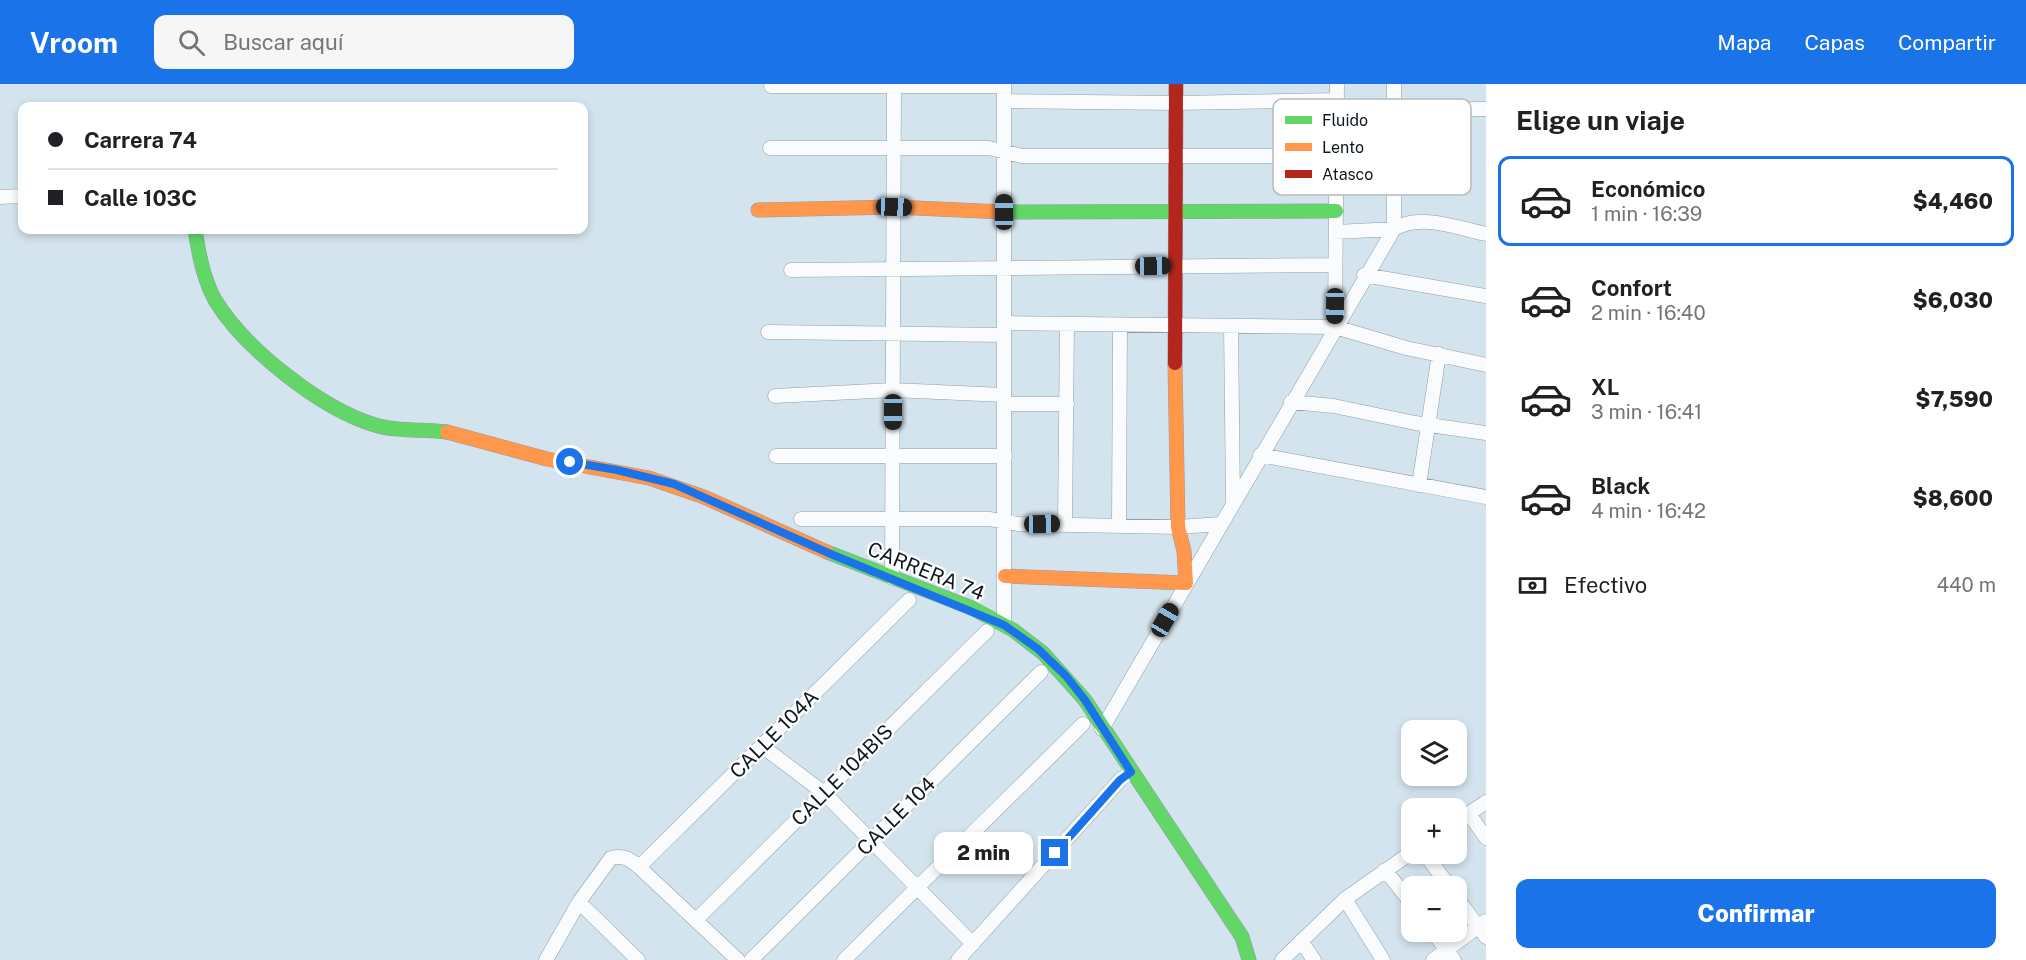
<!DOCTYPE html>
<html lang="es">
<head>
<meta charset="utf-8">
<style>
	:root { --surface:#fff; --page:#f6f6f6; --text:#202124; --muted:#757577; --line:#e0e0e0; --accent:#1a73e8 }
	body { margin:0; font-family:"Public Sans",sans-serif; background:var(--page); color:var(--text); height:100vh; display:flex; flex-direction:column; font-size:22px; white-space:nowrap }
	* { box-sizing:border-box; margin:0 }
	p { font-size:20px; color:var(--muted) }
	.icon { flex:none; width:33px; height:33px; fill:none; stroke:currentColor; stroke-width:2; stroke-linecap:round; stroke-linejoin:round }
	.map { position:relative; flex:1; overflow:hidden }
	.details { display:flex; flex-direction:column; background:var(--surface); width:540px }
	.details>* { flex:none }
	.top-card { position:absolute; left:18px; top:18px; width:570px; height:132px; border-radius:12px; box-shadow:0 3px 9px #0003; display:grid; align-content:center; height:132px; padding:0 30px; background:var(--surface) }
	.fabs { position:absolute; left:1401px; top:636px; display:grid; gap:12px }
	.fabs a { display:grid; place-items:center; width:66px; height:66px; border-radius:12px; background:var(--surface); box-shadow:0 3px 9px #0003; font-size:30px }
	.end { position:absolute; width:27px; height:27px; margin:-14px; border:8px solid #1a73e8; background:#fff; box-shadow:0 0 0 3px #fff }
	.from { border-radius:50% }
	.bubble { position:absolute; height:42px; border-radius:12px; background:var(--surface); box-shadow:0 3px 9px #0003; font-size:20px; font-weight:800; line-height:42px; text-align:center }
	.car { position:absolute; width:18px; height:36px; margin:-18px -9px; border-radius:8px; box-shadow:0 0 4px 2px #0007; background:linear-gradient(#222 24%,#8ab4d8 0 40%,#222 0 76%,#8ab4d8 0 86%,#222 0) }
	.top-card b { display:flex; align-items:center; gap:21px; height:57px; font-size:22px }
	.top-card b+b { border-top:2px solid var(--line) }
	.top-card i { width:15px; height:15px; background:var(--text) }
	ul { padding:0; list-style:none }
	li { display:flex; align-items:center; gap:18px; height:90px; margin:0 12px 9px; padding:0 18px; border:3px solid transparent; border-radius:12px }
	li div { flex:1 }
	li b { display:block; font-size:22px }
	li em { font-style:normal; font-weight:800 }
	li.current { border-color:var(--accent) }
	li>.icon { width:54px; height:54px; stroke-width:1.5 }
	h2 { padding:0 30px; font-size:27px; line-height:72px }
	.pay { display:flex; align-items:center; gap:15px; height:66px; padding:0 30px; font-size:22px }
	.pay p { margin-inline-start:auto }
	.button { display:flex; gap:12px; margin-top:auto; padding:12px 30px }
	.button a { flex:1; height:69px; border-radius:12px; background:var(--accent); color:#fff; font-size:24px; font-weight:800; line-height:69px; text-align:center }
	header { display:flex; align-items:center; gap:36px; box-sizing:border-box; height:84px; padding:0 30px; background:var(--accent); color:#fff }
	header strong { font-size:28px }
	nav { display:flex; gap:33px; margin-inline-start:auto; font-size:21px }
	.search { width:420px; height:54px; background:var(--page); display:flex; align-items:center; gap:15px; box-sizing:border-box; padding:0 21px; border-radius:12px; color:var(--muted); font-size:22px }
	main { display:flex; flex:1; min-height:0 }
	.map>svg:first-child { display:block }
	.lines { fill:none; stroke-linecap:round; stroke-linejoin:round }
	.street-casing { stroke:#919ea5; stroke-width:15 }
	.fast-casing { stroke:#919ea5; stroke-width:15 }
	.slow-casing { stroke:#919ea5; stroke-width:15 }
	.jam-casing { stroke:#919ea5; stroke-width:15 }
	.street { stroke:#f9fbfc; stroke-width:14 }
	.fast { stroke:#63d668; stroke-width:14 }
	.slow { stroke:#ff974d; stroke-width:14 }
	.jam { stroke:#b3261e; stroke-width:14 }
	.route { stroke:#1a73e8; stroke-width:8 }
	.labels { text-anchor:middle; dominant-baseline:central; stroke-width:4.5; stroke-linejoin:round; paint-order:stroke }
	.street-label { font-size:20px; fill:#0e181e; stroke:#fff }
	.key { fill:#fff; stroke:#b7babc; stroke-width:1.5 }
	.key-label { font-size:16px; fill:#0e181e }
</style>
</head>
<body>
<header>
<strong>Vroom</strong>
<div class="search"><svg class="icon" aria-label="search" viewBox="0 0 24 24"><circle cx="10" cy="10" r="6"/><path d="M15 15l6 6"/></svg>Buscar aquí</div>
<nav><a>Mapa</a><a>Capas</a><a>Compartir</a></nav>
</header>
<main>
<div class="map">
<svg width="1486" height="876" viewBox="0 0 1486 876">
	<rect width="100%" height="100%" fill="#d4e4ee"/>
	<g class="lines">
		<g class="street-casing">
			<path id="street" d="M1004,0v541
				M771,2h233
				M1004,17l172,2 161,-3
				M1337,26l149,-1
				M770,64h219l33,8h314
				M0,113l22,-1
				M1336,148l58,-3v-145
				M791,186l544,-5
				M1364,191l122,21
				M1004,239l331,4 71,21 80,17
				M1335,241l2,-241
				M1231,242l2,175
				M768,248l236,3
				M775,312l118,-6 111,5
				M1291,318l43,4 81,17 71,10
				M1005,320h62
				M1260,371l226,42
				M776,372h229
				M1419,401l20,-131
				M801,435h188l30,5 159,3 43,-3
				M1065,440l2,-200
				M1119,441l1,-200
				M892,494l2,-494
				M1102,645l292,-500c27,-16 63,-1 92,5
				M762,662l62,47 149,151
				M1469,730l17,24
				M1456,738l30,-20
				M1425,770l24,32
				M639,783l270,-267
				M1385,786l27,34
				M1456,813l30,40
				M1345,815l38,61
				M579,818l59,58
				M697,835l290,-288
				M1433,848l21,28
				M1301,857l13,19
				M546,876l33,-58 32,-44c13,-3 19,1 28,9l99,93
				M751,876l290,-288
				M844,876l239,-236
				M958,876l162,-180 11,-8
				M1282,876l63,-61 67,-47
				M1433,876l53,-39"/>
		</g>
		<g class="fast-casing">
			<path id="fast" d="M1003,128l333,-1
				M195,146c4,24 8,48 20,70 29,48 106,109 160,125 23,7 48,4 72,7
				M827,468l145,56 41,22 30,23 42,47 157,237 7,23"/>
		</g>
		<g class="slow-casing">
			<path id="slow" d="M758,126l136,-3 109,5
				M447,348l100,27 102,19 55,19 123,55
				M1005,492l181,7 -2,-32 -6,-24 -3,-164"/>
		</g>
		<g class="jam-casing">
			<path id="jam" d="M1175,279l1,-279"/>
		</g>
		<use href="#street" class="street"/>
		<use href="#fast" class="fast"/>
		<use href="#slow" class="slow"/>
		<use href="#jam" class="jam"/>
	</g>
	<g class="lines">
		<path class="route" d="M570,378l47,8 57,14 159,71 171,70 34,24 28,27 19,24 46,72 -11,8 -65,73"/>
	</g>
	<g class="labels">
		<g class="street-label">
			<text transform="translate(926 487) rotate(22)">CARRERA 74</text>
			<text transform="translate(774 650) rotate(-45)">CALLE 104A</text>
			<text transform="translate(842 691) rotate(-45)">CALLE 104BIS</text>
			<text transform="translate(896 732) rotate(-45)">CALLE 104</text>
		</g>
	</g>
	<rect x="1273" y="15" width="198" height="96" rx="9" class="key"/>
	<rect x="1285" y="32" width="27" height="8" fill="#63d668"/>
	<rect x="1285" y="59" width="27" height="8" fill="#ff974d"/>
	<rect x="1285" y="86" width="27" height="8" fill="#b3261e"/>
	<g class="key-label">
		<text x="1322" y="42">Fluido</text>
		<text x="1322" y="69">Lento</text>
		<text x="1322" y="96">Atasco</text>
	</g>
</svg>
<div class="fabs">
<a><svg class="icon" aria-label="layers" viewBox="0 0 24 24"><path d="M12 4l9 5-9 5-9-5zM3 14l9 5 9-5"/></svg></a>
<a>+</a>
<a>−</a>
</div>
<i class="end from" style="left:570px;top:378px"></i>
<i class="end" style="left:1055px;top:769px"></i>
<div class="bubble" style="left:934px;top:748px;width:99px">2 min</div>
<i class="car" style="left:894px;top:123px;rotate:92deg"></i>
<i class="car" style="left:1004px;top:128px;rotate:0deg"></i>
<i class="car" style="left:1153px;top:182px;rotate:89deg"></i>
<i class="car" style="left:1335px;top:222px;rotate:181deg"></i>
<i class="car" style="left:893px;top:328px;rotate:180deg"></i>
<i class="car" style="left:1042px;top:440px;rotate:89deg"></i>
<i class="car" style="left:1165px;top:536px;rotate:30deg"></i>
<div class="top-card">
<b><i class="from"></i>Carrera 74</b>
<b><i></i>Calle 103C</b>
</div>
</div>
<section class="details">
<h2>Elige un viaje</h2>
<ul>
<li class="current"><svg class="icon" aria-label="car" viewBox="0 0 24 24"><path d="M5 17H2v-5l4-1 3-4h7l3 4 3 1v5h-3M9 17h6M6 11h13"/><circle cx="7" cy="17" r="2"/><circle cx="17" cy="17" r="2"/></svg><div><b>Económico</b><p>1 min · 16:39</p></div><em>$4,460</em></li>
<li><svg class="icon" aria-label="car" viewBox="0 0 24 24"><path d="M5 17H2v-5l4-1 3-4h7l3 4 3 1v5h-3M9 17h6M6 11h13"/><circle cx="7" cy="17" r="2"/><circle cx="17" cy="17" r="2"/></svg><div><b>Confort</b><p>2 min · 16:40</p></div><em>$6,030</em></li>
<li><svg class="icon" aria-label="car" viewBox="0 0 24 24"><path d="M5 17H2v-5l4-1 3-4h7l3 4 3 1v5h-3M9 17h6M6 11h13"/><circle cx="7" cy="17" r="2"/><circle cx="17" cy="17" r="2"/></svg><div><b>XL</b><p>3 min · 16:41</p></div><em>$7,590</em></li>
<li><svg class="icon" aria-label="car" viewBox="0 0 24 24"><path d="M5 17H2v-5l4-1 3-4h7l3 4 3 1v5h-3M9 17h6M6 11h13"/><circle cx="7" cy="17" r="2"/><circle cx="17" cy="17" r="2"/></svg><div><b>Black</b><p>4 min · 16:42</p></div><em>$8,600</em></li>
</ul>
<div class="pay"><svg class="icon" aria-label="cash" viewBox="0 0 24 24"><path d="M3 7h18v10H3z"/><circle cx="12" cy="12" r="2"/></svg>Efectivo<p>440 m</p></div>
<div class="button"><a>Confirmar</a></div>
</section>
</main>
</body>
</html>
